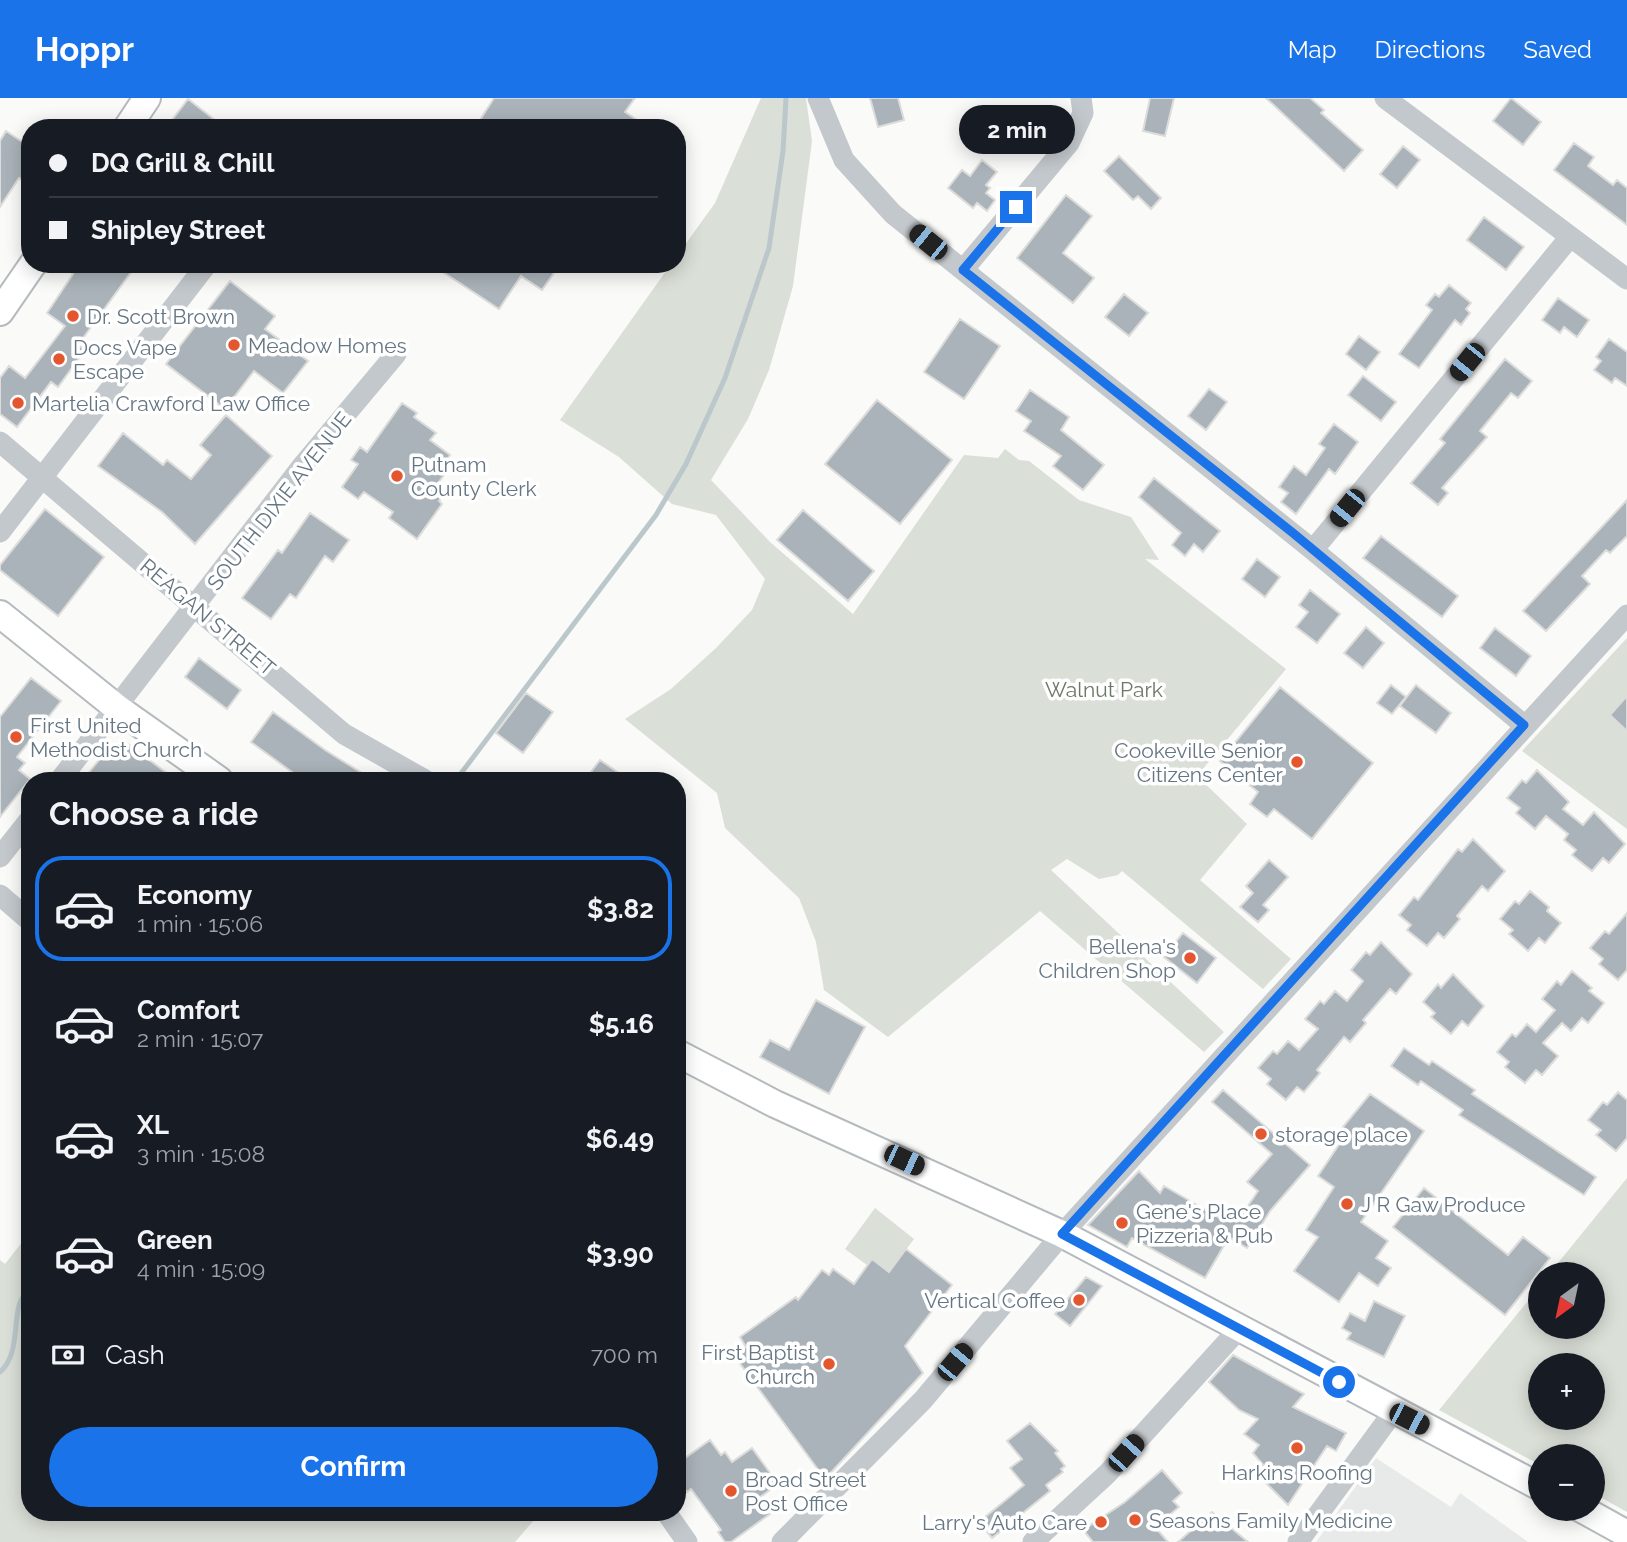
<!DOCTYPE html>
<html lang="en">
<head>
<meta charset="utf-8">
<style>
	:root { --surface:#171b24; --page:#242831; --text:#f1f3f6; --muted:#9ea1a6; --line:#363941; --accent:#1a73e8 }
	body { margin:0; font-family:Raleway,sans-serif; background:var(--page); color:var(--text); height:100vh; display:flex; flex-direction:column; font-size:26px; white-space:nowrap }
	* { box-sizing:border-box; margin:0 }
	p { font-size:23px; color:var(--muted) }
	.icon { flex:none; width:38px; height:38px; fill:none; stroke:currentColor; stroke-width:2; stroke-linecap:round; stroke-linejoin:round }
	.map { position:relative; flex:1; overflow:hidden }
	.details { position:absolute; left:21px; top:674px; width:665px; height:749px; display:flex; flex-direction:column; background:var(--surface); border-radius:28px; box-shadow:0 4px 18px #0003 }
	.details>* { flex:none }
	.banner { position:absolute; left:21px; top:21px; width:665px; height:154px; border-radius:28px; box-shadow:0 4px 18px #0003; display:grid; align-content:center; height:154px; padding:0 28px; background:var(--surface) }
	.needle { width:46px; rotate:213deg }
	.buttons { position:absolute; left:1528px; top:1164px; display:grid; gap:14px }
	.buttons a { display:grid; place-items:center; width:77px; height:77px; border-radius:50%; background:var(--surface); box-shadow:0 4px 18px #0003; font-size:35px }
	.end { position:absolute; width:32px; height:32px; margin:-16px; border:9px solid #1a73e8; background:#fff; box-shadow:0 0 0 4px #fff }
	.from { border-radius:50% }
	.bubble { position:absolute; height:49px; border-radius:24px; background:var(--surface); box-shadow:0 4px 18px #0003; font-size:23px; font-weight:700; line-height:49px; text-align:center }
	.car { position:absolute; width:21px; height:42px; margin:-21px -10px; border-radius:9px; box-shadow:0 0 5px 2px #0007; background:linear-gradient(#222 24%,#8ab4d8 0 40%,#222 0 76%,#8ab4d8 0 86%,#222 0) }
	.banner b { display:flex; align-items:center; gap:24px; height:66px; font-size:26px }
	.banner b+b { border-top:2px solid var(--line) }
	.banner i { width:18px; height:18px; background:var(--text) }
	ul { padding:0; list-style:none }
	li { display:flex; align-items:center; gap:21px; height:105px; margin:0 14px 10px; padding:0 14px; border:4px solid transparent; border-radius:28px }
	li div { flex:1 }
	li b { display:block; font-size:26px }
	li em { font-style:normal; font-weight:700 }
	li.current { border-color:var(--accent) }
	li>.icon { width:63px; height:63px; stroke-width:1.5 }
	h2 { padding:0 28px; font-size:32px; line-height:84px }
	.pay { display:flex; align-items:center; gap:18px; height:77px; padding:0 28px; font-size:26px }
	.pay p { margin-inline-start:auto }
	.action { display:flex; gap:14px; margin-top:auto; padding:14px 28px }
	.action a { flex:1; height:80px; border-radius:42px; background:var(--accent); color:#fff; font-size:28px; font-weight:700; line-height:80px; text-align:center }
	header { display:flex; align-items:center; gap:42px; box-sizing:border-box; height:98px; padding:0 35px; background:var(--accent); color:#fff }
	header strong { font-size:33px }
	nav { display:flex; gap:38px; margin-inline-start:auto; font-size:24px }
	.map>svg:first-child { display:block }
	.built { fill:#e8e9e9 }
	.green { fill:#dadfd7; fill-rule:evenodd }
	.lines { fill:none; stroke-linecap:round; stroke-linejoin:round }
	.stream { stroke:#bbc7cb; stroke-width:5 }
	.building { fill:#aab3b9; stroke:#dcdcda; stroke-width:2 }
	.major-casing { stroke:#b5babe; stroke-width:30 }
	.minor { stroke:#c3c8cc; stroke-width:21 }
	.major { stroke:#fff; stroke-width:26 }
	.route { stroke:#1a73e8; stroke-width:9 }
	.poi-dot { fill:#e4572e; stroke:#fff; stroke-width:2.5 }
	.labels { text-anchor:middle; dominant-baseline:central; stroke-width:7; stroke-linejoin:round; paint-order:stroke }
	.poi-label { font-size:21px; fill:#657683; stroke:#fff; text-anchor:start }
	.street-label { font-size:21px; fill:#657683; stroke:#fff }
	.park-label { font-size:21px; fill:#687a64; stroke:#fff }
</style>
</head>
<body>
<header>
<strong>Hoppr</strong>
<nav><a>Map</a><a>Directions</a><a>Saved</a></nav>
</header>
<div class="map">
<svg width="1627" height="1444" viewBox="0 0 1627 1444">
	<rect width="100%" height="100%" fill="#fafaf8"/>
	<path class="built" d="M1376,1360l75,49 9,-14 68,49h-212z"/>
	<path class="green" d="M761,0h45l6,43 -19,145 -24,84 -21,49 -37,61 59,62 83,72 111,-159 34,3 7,-9 14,11 10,1 50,39 52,17 28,43 -14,-1 141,110 -89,107 50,48 -47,56 91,79 -28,30 -141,-118 -4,4 -19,4 -32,-20 -16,11 173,162 -20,20 -164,-141 -152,126 -64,-47 -8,-48 -17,-44 -74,-70 -8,-35 -92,-74 46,-30 45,-41 36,-38 13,-31 -49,-64 -44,-11 -53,-47 -59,-37 111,-156h6v-8l38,-53z
		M1627,540v191l-105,-78z
		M1627,1080v334l-34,-19 -1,-37h-52v9l-101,-55 101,-124v40h52v-52h-43zM1592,1267v53h-52v-53z
		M875,1110l39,31 -25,33 -17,-13 -5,6 -22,-16z
		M30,1134v280h511l-26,30h-515v-282l5,4z"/>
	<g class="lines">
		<path class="stream" d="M456,682l200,-265 30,-51 39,-86 44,-130 14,-97 3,-53
			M0,1274c25,-22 7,-68 30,-83"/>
	</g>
	<path class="building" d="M494,0h141l-10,14 24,16h-174z
		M870,0h28l6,22 -26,7z
		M1150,0h24l-9,38 -22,-5z
		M1266,0h44l14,12 -3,3 42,37 -19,21z
		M1511,0l30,24 -18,23 -30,-24z
		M188,1l37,29h-59z
		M6,33l24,16v39l-11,-8 -19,29v-66z
		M1574,45l20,14 -6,9 25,19 4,-5 10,8v37l-73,-55z
		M1403,48l17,14 -23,28 -17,-14z
		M1119,58l42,42 -10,11 -13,-13 -5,4 -29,-29z
		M982,62l15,12 -11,13 4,3 -4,5 9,7 -8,11 -10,-8 -4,5 -25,-20 14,-18 8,6z
		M1066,97l26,21 -29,37 31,25 -21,25 -56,-45z
		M1484,119l40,30 -18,23 -39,-30z
		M61,166h76l-59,81 7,5 -27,37 -7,-5 -34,45 -17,-13v-36l9,-12 16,12 40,-52 -18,-13 26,-39z
		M431,166h129l-18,26 -21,-14 -22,33z
		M230,183l45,35 -10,13 43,32 -25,32 -29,-22 -29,38 -59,-45z
		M1449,187l22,18 -5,6 4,4 -9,12 -6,-5 -36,48 -20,-14 33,-44 -6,-5 9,-11 4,3z
		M1124,196l24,19 -19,23 -24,-19z
		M1558,200l31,22 -12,17 -13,-10 -4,6 -18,-13z
		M960,221l40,27 -36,53 -40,-27z
		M1359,238l21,16 -14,18 -20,-16z
		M1609,241l18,13v34l-12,-8 -3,5 -18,-13 7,-9 -5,-4z
		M1505,261l27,22 -14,17 -7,-5 -31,38 7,6 -45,51 6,5 -10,12 -27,-22 34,-40 -5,-4z
		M1363,278l33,26 -15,19 -33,-26z
		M1209,291l18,13 -21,28 -18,-14z
		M1030,292l39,27 -8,13 43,35 -21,25 -30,-24 8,-10 -37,-25 7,-10 -15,-10z
		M877,302l75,60 -52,64 -75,-60z
		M402,305l15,10 -3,4 22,16 -6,7 20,15 -3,5 5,4 -19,26 9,7 -3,4 3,3 -25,35 -28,-21 4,-6 -29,-20 -6,7 -16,-12 16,-23 -7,-4 9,-13 7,5z
		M226,317l46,41 -77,88 -33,-32 -64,-46 25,-33 40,32 4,-5 24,19 20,-24 -11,-10z
		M1334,326l24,18 -23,32 -6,-5 -33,45 -15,-12 7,-9 -9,-6 15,-21 12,9 19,-27 -6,-4z
		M1154,380l66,53 -17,21 -9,-8 -9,12 -13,-11 9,-12 -42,-36z
		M1627,402v36l-17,17 -4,-3 -24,26 8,8 -44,47 -23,-20z
		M45,411l59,48 -46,59 -58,-46v-5z
		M803,412l71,61 -26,30 -71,-61z
		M310,415l39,27 -16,22 -8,-6 -29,42 -6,-4 -19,25 -29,-21 36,-48 4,3z
		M1381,438l77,60 -16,21 -79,-59z
		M1257,461l23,18 -15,20 -23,-18z
		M1310,492l30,24 -23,29 -21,-16 12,-15 -9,-7z
		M1366,529l18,16 -21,25 -19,-15z
		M1495,530l36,28 -15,20 -36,-28z
		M199,560l42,32 -14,19 -42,-32z
		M31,580l30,23 -44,56 8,6 -6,7 11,9 -30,38v-100z
		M1391,587l15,12 -14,17 -15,-11z
		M1416,587l35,28 -15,20 -36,-27z
		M1280,589l93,76 -61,76 -38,-30 -7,8 -17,-13 8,-12 -38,-31z
		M526,595l27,19 -30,41 -27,-20z
		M1627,598v35l-17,-16z
		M273,614l52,38 48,30h-70l-52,-38z
		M120,646l5,4 3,-4 48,36h-93l28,-35 5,4z
		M600,662l29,20h-44z
		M1537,672l32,32 -6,7 20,16 11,-13 31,32 -16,19 -6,-5 -11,13 -20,-16 4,-5 -12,-10 4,-6 -22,-18 -11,13 -19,-16 4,-5 -13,-10 15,-18 4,3z
		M1473,741l32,32 -17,20 -6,-5 -25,30 3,3 -16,19 -6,-5 -11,13 -20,-16 4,-5 -12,-10 15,-18 4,3 40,-51 4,3z
		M1269,762l19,17 -25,28 6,5 -11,12 -18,-15 13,-14 -7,-7z
		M1530,793l19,16 -2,4 14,12 -16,20 -6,-5 -11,13 -19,-17 4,-4 -13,-11 15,-18 4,3z
		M1627,815v57l-9,10 -19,-16 4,-5 -13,-11 15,-17 4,3z
		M1183,835l33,25 -19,25 -33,-26z
		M1381,844l31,32 -16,20 -6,-5 -27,31 3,3 -16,19 -6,-5 -27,33 3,3 -16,19 -7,-5 -11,13 -19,-16 4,-5 -13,-11 15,-17 4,3 11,-13 11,9 19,-21 -13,-10 15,-18 4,3 11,-13 12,10 16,-20 -12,-11 15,-18 4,3z
		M1572,873l20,17 -3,3 15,12 -16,20 -6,-5 -11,13 -9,-8 -19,20 15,13 -16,19 -6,-5 -11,13 -20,-16 4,-5 -12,-10 15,-18 4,3 11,-13 9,8 19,-22 -13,-11 15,-18 4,4z
		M1453,876l31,32 -16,20 -6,-5 -11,13 -20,-17 4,-4 -12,-11 15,-18 3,4z
		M816,902l49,27 -36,67 -69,-37 10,-17 19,10z
		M1404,950l25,17 3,-4 43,29 -3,4 124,83 -12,18 -125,-80 4,-5 -42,-29 -3,4 -27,-19z
		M1223,992l87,75 -40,46 -23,37 -18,-11 -24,41 -73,-40 -5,9 -39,-22 51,-54 21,22 4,-7 54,31 5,-9 17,10 18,-27 -11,-9 25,-28 -60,-52z
		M1618,994l9,8v38l-11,13 -20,-16 5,-5 -13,-10 15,-18 4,3z
		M1370,996l54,37 -63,91 27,19 -12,17 15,10 -13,18 -19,-13 -20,29 -45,-31 24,-34 -12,-7 28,-43 -16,-11 26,-39 -6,-4z
		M1424,1090l84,67 15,-18 27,21 -45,57 -112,-88z
		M906,1151l46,36 -47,61 18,27 -98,106 -92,-125 13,-7 -6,-10 56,-40 2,3 24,-30 7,5 4,-6 21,15 18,-25 17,13z
		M1086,1179l16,9 -32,40 -15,-12z
		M1374,1203l31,15 -21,41 -37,-18 4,-6 -9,-5 8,-15 15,8z
		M1233,1257l71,39 -11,13 53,26 -10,18 -9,-5 -39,59 -32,-32 8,-7 -11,-13 6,-8 -15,-11 14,-15 -19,-9 -30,-28z
		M1030,1325l28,28 -3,2 10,13 -4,3 2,3 -17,13 4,6 -58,47 -13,-16 45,-37 -14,-17 12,-9 -15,-18z
		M710,1342l11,15 4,-3 7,10 20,-14 26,36 -19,14 11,16 -39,28h-6l-7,-10 3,-2 -30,-41 -4,3 -10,-13v-15z
		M1162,1372l20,23 -9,8 6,6 -24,20 13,15h-75l-10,-12 42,-28z
		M1212,1414l36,30h-70z"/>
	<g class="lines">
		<g class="major-casing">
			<path id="major" d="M127,30l20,-30
				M0,214l33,-48
				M0,516l116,93 103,73
				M677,955l98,51 287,130 478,253
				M1580,1410l47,26"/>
		</g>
		<path class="minor" d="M818,0l26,62 49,54 420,336 211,175
			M1385,0l242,181
			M963,172l106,-127 14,-30 -2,-15
			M0,344l344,292 81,46
			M0,434l207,-268
			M1313,452l257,-313
			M60,682l243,-315 93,-111
			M0,759l30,-38
			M0,797l30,26
			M666,1414l21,30
			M782,1444l141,-142 139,-166 565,-619
			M1033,1444l74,-68 132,-145
			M1298,1444l96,-131"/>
		<use href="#major" class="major"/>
	</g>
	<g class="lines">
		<path class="route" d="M1016,109l-53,63 330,263 231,192 -462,509 277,148"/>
	</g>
	<g class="poi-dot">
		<circle cx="73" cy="218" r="7"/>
		<circle cx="234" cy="247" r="7"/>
		<circle cx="59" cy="261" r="7"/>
		<circle cx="18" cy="305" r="7"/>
		<circle cx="397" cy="378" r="7"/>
		<circle cx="16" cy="639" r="7"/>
		<circle cx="1297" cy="664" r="7"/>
		<circle cx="1190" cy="860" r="7"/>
		<circle cx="1261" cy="1036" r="7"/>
		<circle cx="1347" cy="1106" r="7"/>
		<circle cx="1122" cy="1125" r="7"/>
		<circle cx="1079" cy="1202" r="7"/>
		<circle cx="829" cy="1266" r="7"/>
		<circle cx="1297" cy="1350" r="7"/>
		<circle cx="731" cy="1393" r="7"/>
		<circle cx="1135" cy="1422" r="7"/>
		<circle cx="1101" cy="1424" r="7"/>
	</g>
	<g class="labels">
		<g class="poi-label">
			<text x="87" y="218">Dr. Scott Brown</text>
			<text x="248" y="247">Meadow Homes</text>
			<text x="73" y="249">Docs Vape<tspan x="73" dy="24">Escape</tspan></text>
			<text x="32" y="305">Martelia Crawford Law Office</text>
			<text x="411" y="366">Putnam<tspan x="411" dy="24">County Clerk</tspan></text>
			<text x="30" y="627">First United<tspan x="30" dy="24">Methodist Church</tspan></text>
			<text x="1283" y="652" text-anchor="end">Cookeville Senior<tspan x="1283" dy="24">Citizens Center</tspan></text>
			<text x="1176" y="848" text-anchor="end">Bellena's<tspan x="1176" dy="24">Children Shop</tspan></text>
			<text x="1275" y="1036">storage place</text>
			<text x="1361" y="1106">J R Gaw Produce</text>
			<text x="1136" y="1113">Gene's Place<tspan x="1136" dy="24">Pizzeria &amp; Pub</tspan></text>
			<text x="1065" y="1202" text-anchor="end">Vertical Coffee</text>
			<text x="815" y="1254" text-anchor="end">First Baptist<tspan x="815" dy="24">Church</tspan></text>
			<text x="1297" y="1374" text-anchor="middle">Harkins Roofing</text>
			<text x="745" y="1381">Broad Street<tspan x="745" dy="24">Post Office</tspan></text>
			<text x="1149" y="1422">Seasons Family Medicine</text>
			<text x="1087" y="1424" text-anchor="end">Larry's Auto Care</text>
		</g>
		<g class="street-label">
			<text transform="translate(279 403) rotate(-52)">SOUTH DIXIE AVENUE</text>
			<text transform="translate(208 519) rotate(40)">REAGAN STREET</text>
		</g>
		<g class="park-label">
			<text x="1104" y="591">Walnut Park</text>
		</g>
	</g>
</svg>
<div class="buttons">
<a><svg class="needle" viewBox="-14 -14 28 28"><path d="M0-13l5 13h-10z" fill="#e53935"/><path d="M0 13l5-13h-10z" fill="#9ea1a6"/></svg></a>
<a>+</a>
<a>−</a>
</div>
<i class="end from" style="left:1339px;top:1284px"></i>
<i class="end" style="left:1016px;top:109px"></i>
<div class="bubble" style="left:959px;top:7px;width:116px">2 min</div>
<i class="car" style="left:928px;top:144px;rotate:309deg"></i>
<i class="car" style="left:1467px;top:264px;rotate:219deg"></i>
<i class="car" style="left:1347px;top:410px;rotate:219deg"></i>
<i class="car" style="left:904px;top:1062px;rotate:115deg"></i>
<i class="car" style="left:955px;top:1264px;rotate:40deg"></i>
<i class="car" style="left:1409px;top:1321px;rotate:117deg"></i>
<i class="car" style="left:1126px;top:1355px;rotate:42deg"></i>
<div class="banner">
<b><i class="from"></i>DQ Grill &amp; Chill</b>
<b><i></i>Shipley Street</b>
</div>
<section class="details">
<h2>Choose a ride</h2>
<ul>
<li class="current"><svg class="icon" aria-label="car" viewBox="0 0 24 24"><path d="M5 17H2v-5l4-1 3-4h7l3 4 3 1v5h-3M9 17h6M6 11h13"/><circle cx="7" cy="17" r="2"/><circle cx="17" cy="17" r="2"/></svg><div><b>Economy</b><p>1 min · 15:06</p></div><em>$3.82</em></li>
<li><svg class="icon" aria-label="car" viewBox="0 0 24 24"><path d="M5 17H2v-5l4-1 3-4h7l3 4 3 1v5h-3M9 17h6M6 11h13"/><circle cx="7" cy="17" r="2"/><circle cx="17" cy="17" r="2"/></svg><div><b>Comfort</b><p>2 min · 15:07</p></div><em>$5.16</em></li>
<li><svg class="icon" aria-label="car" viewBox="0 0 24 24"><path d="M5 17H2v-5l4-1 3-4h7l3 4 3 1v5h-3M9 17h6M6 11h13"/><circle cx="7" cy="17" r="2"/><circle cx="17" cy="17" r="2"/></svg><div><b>XL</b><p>3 min · 15:08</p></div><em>$6.49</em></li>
<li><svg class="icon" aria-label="car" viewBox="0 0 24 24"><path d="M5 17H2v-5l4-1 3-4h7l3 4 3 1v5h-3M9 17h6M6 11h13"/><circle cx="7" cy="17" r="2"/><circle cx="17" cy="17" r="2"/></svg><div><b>Green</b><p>4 min · 15:09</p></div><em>$3.90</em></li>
</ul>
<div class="pay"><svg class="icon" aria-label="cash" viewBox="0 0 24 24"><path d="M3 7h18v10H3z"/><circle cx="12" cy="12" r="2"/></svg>Cash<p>700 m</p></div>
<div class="action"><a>Confirm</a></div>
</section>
</div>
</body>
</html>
